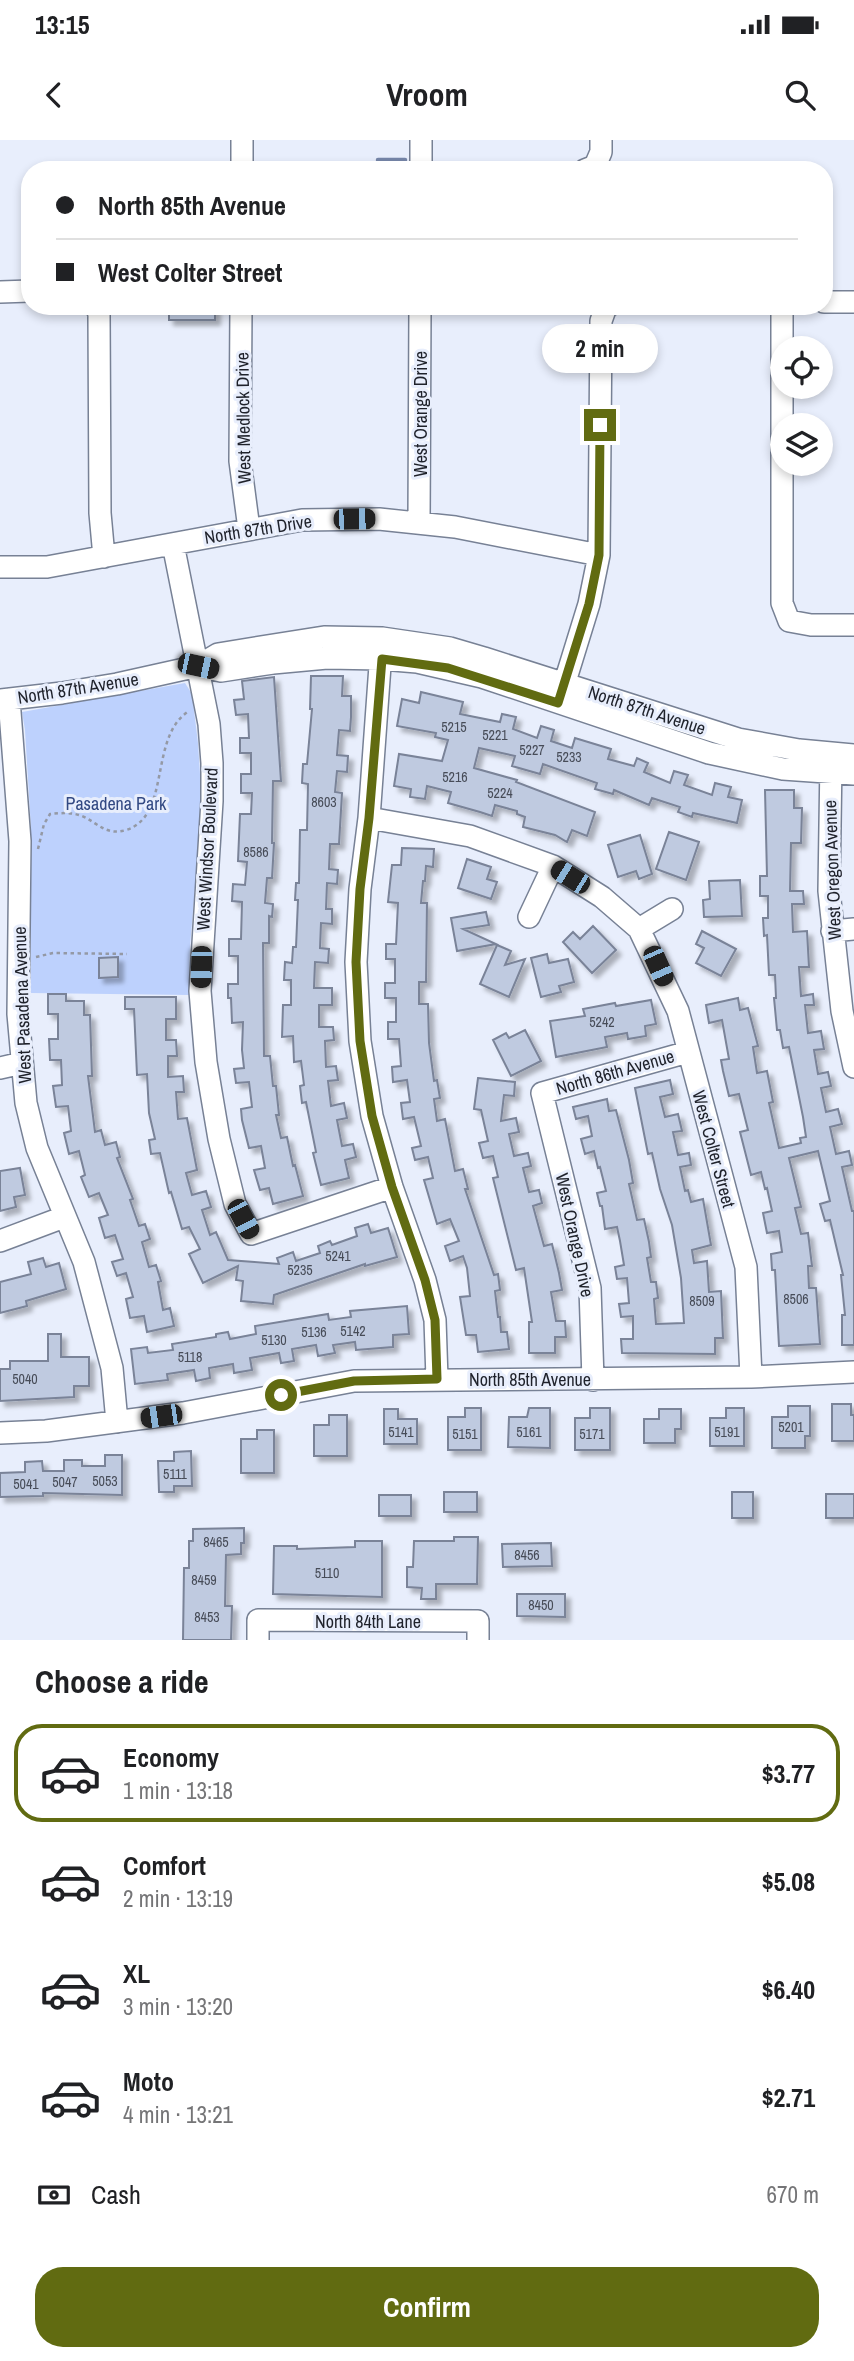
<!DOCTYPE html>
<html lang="en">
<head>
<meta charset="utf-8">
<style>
	:root { --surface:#fff; --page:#f6f6f6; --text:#202124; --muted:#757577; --line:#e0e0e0; --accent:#616b11 }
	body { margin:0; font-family:"Archivo Narrow",sans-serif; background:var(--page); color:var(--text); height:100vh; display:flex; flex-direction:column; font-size:26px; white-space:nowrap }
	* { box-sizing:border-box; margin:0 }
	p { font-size:23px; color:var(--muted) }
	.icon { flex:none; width:38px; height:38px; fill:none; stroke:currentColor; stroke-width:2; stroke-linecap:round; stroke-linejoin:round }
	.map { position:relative; height:1500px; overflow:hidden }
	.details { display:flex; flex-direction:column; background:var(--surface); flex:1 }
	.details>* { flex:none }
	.banner { position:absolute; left:21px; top:21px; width:812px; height:154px; border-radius:28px; box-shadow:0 4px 10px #0003; display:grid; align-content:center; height:154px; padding:0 35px; background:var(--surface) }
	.buttons { position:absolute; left:770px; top:196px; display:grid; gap:14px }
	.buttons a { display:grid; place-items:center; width:63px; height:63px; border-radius:50%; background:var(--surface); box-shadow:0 4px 10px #0003; font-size:35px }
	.end { position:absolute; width:32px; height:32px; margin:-16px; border:9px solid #616b11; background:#fff; box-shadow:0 0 0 4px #fff }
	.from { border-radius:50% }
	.bubble { position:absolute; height:49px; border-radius:24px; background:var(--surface); box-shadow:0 4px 10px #0003; font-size:23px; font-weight:800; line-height:49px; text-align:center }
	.car { position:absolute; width:21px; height:42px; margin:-21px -10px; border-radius:9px; box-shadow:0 0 5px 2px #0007; background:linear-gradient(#222 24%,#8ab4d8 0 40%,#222 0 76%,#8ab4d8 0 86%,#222 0) }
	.banner b { display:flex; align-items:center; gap:24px; height:66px; font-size:26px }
	.banner b+b { border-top:2px solid var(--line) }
	.banner i { width:18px; height:18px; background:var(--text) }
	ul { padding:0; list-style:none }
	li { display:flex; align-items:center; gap:21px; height:98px; margin:0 14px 10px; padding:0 21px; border:4px solid transparent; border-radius:28px }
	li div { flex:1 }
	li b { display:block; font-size:26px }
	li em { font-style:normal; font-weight:800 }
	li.current { border-color:var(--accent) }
	li>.icon { width:63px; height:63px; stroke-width:1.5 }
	h2 { padding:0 35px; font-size:32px; line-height:84px }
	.pay { display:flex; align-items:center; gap:18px; height:77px; padding:0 35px; font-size:26px }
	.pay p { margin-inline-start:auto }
	.action { display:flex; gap:14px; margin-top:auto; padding:14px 35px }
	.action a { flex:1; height:80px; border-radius:28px; background:var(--accent); color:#fff; font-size:28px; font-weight:800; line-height:80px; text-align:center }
	.status { display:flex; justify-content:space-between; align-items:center; height:49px; padding:0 35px; background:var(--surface); direction:ltr }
	.status svg { height:19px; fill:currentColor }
	header { display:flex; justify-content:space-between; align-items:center; height:91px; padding:0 35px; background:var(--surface); font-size:32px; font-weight:800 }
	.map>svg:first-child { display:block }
	.green { fill:#bdd1fd }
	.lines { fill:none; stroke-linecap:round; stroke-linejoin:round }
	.stream { stroke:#7686a9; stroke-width:4.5 }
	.building { fill:#bfcae0; stroke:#7a8398; stroke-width:2; filter:url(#shadow) }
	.minor-casing { stroke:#778195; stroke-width:24 }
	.path { stroke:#9499a5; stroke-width:2.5; stroke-dasharray:3.5 3.5; stroke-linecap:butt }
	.minor { stroke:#fff; stroke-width:21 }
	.route { stroke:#616b11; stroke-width:9 }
	.labels { text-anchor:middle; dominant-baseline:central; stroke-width:6; stroke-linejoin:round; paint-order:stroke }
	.number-label { font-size:14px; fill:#474c58 }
	.street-label { font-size:18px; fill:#1f222b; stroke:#e8eefc }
	.park-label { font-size:18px; fill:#324983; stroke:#e8eefc }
</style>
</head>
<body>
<div class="status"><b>13:15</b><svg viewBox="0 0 49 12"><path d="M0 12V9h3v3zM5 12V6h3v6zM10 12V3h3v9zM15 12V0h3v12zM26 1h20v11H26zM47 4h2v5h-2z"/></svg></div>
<header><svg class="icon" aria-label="back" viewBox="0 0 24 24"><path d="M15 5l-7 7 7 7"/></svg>Vroom<svg class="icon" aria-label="search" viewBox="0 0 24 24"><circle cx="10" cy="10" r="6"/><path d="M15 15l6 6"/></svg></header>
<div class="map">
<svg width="854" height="1500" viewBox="0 0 854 1500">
	<defs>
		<filter id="shadow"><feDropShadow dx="5" dy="5" stdDeviation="2" flood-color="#0004"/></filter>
	</defs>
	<rect width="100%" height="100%" fill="#e8eefc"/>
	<path class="green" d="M185,543l7,11 6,49 4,62 -12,141 -1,49 -158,-2v-164l-6,-99 -3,-18z"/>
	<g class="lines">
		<path class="stream" d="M378,20h27"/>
	</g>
	<path class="building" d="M173,166h42v14h-46v-11h4z
		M311,536h32l-1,20h9v21l-1,14 -11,-1 -2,25 11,1 -1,16 -10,-1 -2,21 7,1 -3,51h-9l-1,25 9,1 -1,14 -10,-1 -1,26h6v15l-11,-1 -1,25 9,1 -1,14 -13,-1 -1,26h18v17h-13v22h14l1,13 -9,1 1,26 10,-1 2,14 -10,1 3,25 13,-3 3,15 -10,2 5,26 11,-2 3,13 -11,3 4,18 -28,7 -8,-32 3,-1 -10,-50 -4,1 -2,-17 4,-1 -3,-24 -7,1 -1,-26 -11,1 1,-32h8v-25h-7l1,-18 7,1 1,-16h3l2,-47h-3l1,-17h3l1,-53h7l1,-46 -6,-1 1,-19h4l5,-55h-2z
		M274,537l7,104h-8l-1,62h2l-2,35h-5l-2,25 8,1 -1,13 -3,-1v27h-6l1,113h6l3,30h3l3,29h-3l5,23 6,-1 6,29 2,-1 8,31 -30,8 -4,-16 -9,2 -6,-20 11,-2 -4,-22 -12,2 -7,-28 -1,-11 11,-2 -3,-25 -13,1 -2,-14 10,-1 -2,-18 1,-28 -11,1 -1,-25h-3v-14h10v-28h-9v-17h12l1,-37 -10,-1 1,-17 12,1 2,-23 -9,-1 2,-47h11l1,-21h-11v-19h10v-21h-11v-15h9l-1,-24 -12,1 -2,-15 10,-1 -2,-18z
		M421,552l42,10 -3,12 40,8 2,-8 14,3 -3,12 24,9 4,-12 13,4 -3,11 21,7 3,-10 36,11 -3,10 26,7 3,-8 11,5 -4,9 26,11 4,-12 14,4 -4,10 28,10 3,-12 16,4 -3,10 14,3 -5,23 -44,-10 -1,4 -14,-5 2,-5 -28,-9 -3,7 -35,-15 -1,4 -18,-5 2,-6 -54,-19 -3,10 -28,-8 3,-10 -36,-8 -5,20 43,12 -1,2 79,30 -8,24 -15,-6 -5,12 -12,-7 -32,-8 2,-10 -8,-3v-3l-22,-6 -3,11 -12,-4 -32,-9 3,-11 -24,-6 -2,13 -15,-2 1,-8 -17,-3 5,-32 43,7 6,-21 -13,-3 1,-4 -39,-7 5,-27 17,4z
		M765,650h29v18h8l-1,35h-10l-1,48h13l1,13h-12l1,28 14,-1 2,36h-10l2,29 12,-2 1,11h-9l3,28 13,-2 3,18 -10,1 4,24 10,-2 3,14 -10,2 5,24 12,-3 4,15 -12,3 6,27 13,-3 3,14 -10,2 10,44h2v134h-12v-30h3l-4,-40h2l-13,-55 -5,1 -5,-17 10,-3 -12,-50 -29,7 12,49 -6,1 6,26 7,-1 4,33h-4l1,22h7l4,56 -41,2 -4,-76h-3l-1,-16 11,-2 -3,-21 -12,2 -4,-20 9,-2 -5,-23 -2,1 -4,-17 -10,3 -11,-43 8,-2 -9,-36 -10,2 -6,-25 -2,-11 8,-1 -7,-39 -13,3 -3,-18 32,-7 2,12 8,-2 10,38 -5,1 4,26 10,-2 6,31 -4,1 10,45 22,-5 -1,-5 6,-1 -3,-20 -14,-70 -6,1 -3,-18h-3l-3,-32h2l-1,-23h-6l-2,-40 -3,1 -1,-18h5v-22h-8v-20h7z
		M669,692l30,10 -13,38 -30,-11z
		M640,695l12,39 -13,5 -3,-8 -18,6 -10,-32z
		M402,708l32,1 -1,18 -7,-1 -1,15h-2l-2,22h6l-1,79h-7v22h9l1,39 5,38 3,-1 3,18 -6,1 3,22 8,-2 10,52 8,-2 5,20h-3l29,86 4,-1 2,16 -5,1 3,26h2l1,15h6l2,17 -31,3 -2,-17h-10l-6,-38 10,-1 -3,-28 -4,-12 -13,5 -5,-15 14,-5 -9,-22 -13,5 -13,-44 9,-2 -5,-21 -13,3 -3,-12 9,-2 -7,-29 -11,2 -2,-16 9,-1 -3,-22 -14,2 -1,-15 9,-1 -2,-27h-11v-17h8v-24h-11v-15h10v-24h-9v-15h10l2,-41 -10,-1 4,-37h9z
		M467,719l24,8 -4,12 10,3 -6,17 -33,-11z
		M740,740l2,36 -38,1 -1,-17 7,-1 -1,-18z
		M486,772l3,13 -26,4 33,15 -39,7 -6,-33z
		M593,786l23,24 -24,23 -29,-31 10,-10 7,7z
		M702,791l34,18 -15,27 -25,-13 8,-15 -8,-4z
		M497,805l14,6 -6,14 20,-6 -16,38 -29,-13z
		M547,814l2,9 19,-4 6,23 -15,4 2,6 -20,5 -10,-39z
		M118,817v20l-19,1v-20z
		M48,854h18v7h18v14h6l2,61h-4l7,56 6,-2 4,15 11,-3 4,15 -3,1 16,41 -3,1 9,26 6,-2 5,15 -8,3 7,25 7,-2 5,16 -3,1 5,28 7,-2 4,18 -27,6 -3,-16 -14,2 -4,-19 7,-2 -7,-24 -9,3 -5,-14 11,-3 -8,-24 -10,3 -6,-20 9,-3 -9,-22 -10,4 -8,-20 4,-2 -6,-24 -10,3 -5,-21 7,-2 -3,-25 -12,1 -3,-21 9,-1 -1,-25h-11l-1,-21h9v-25h-10z
		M125,857h51v22h-10v21h10l1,16h-9v21l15,-1 1,16h-8l2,27 9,-1 10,52 -11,3 6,22 14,-4 5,16 -9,3 8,25 6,-3 12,28 51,4 -2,-6 16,-6 3,9 24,-8 -2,-7 12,-5 2,4 25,-9 -2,-8 13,-4 3,9 17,-5 9,29 -32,9v-2l-91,31 -1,9 -32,-3 2,-20 -7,-1 2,-14 -35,17 -14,-29 11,-5 -11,-22 -7,2 -11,-37 -2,1 -9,-40 -9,1 -2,-14 6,-1 -6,-26 -2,-39 -10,1 -3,-66h-9z
		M651,860l5,24 -11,2 1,10 -18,3 -1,-6 -22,4 2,10 -51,10 -6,-36 35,-5 -2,-7 32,-6 1,3z
		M525,890l16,31 -30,15 -18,-36 13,-7 3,5z
		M478,938l37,4 -1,14 -10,-1 -3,26 15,-3 3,14 -10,2 5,22 14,-3 3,13 -8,2 6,24 10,-2 3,13 -9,3 6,22 5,18 8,-2 7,29 3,17 -11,2 5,29h9l1,16h-11v16h-26v-31h3l-8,-54 -8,2 -23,-92 5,-1 -5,-21 -10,2 -4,-15 9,-2 -7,-31 -7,-1z
		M670,940l3,14 -13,3 5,20 13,-3 4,17 -9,1 5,23 11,-2 2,12 -11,2 5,24 3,-1 3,12 12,-3 8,46 -19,5 2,13 13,-2 2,31 12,-1 2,47h-8v16l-93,-1 -1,-14h12v-23l-12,1 -2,-13 10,-1 -2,-25 -10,1 -2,-12 9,-2 -4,-24 -3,-14 -12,2 -3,-23h-2l-3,-13 9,-2 -6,-24 -2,1 -4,-17 -9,3 -4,-15 11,-3 -4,-20 -12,3 -3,-12 34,-8 2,12 7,-1 13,50 4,23 -4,1 8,36 7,-1 5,23 2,15 -4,1 4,24h5l2,16 -4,1 2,25 28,-1 -3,-45 -9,-53 -12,-36 -8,-36 -4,1 -13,-66z
		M20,1028l5,27 -11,2 2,10 -16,4v-40z
		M43,1118l3,9 13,-4 7,26 -40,12 1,5 -27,7v-31l31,-8 -3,-12z
		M407,1166l2,28 -16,1v12l-37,3 -1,-8 -22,3 2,8 -17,3 -2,-11 -24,4 2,12 -13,2 -2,-10 -29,5 2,12 -18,3 -1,-9 -24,4 1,10 -14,3 -2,-11 -27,4 1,6 -33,4 -4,-35 16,-2 1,6 25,-3 -1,-6 44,-7v-3l12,-2 2,7 26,-5 -1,-8 73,-12 1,6 22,-3 -1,-6z
		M48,1194h13v23h28v29h-15v11l-74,4v-32h10v-8h38z
		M832,1264h19v11h3v26h-22z
		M788,1266h22v30h-5v12h-33v-31h16z
		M465,1268h16v42h-33v-33h17z
		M529,1268h21v40l-42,-1 1,-30h18z
		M590,1268h20v42h-35v-32h15z
		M726,1268h18v38h-34v-28h16z
		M384,1269h14v10h19v25h-33z
		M659,1269h22v20h-6v14h-31v-24h15z
		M329,1275h18v41h-33v-31h15z
		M257,1290h17v43h-33v-34h16z
		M191,1311l1,35h-18v6h-15l-1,-31h16v-9z
		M105,1315h17v40l-79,-2v3l-43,1v-24l25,-1v-10l17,-1 1,10h21v-11h18v6h23z
		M444,1352h33v20h-33z
		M732,1352h21v26h-21z
		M826,1354h28v24h-28z
		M379,1355h32v21h-32z
		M244,1388v15h-3v11l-15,1 -1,51h7l-1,34h-48l1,-72h5v-27h4v-12z
		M454,1397h24l-1,47h-41v15h-15l1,-11 -15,-1v-20h6l1,-26h40z
		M355,1401h27v56l-109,-3 1,-48h23v3l58,-2z
		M551,1403l1,23 -49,1 -1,-23z
		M517,1454h48v23l-48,-1z"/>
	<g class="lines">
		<g class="minor-casing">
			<path id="minor" d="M421,0v30
				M242,30v-30
				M585,30l10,-4 6,-14v-12
				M0,152l30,-1
				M824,162h30
				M96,166l3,8 1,199 4,44
				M241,166l-1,155 9,68
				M782,166v297l7,18 22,4h43
				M419,383l1,-217
				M173,404l36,180 3,39v38l-12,190 6,71 13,77 16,65 16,30 141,-47
				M0,427h47l255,-47 77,-1 76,8 144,28
				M382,498l-13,180 -9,71 -4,73 4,79 12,75 20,71 33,93 10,40 2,59
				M198,526l23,5 52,-8 54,-5 54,1 36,3 65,15 227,76 74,16 71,5
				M560,558l29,-94 10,-49 2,-234 5,-14 3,-1
				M9,559l11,142 -2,173 8,89 11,45 47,114 28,106 5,54
				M0,560l62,-7 55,-9 81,-18 20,-12 106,-17 58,1 68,10 34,10 254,81 61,11 55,5
				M831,620l-2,131 13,120 12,56
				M369,678l101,18 83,30 49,31 37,32 39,82 68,256 5,110
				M529,777l24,-51
				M639,789l33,-20
				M832,791l22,-2
				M0,928l22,-5
				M0,1101l64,-24
				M593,1240l-3,-92 -48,-195 146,-41
				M0,1293l46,-2 137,-18 171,-32 397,-4 103,-5
				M258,1500v-20l220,1v19"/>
		</g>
		<path class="path" d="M38,709l6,-25 6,-10c10,-1 22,-2 32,2 16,7 24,20 44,14 46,-14 22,-93 63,-119
			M36,817l17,-4 74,1"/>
		<use href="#minor" class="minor"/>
	</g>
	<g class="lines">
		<path class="route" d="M281,1255l73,-14 83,-2 -2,-59 -10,-40 -33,-93 -20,-71 -12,-75 -4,-79 4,-73 9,-71 13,-159 66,9 110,35 31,-99 10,-49 1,-130"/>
	</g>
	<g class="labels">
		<g class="number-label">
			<text x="454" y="587">5215</text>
			<text x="495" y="595">5221</text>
			<text x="532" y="610">5227</text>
			<text x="569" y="617">5233</text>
			<text x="455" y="637">5216</text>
			<text x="500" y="653">5224</text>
			<text x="324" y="662">8603</text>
			<text x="256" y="712">8586</text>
			<text x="602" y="882">5242</text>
			<text x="338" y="1116">5241</text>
			<text x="300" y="1130">5235</text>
			<text x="796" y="1159">8506</text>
			<text x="702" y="1161">8509</text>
			<text x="353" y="1191">5142</text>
			<text x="314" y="1192">5136</text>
			<text x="274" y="1200">5130</text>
			<text x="190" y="1217">5118</text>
			<text x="25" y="1239">5040</text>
			<text x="791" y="1287">5201</text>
			<text x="401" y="1292">5141</text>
			<text x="529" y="1292">5161</text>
			<text x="727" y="1292">5191</text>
			<text x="465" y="1294">5151</text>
			<text x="592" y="1294">5171</text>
			<text x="175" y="1334">5111</text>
			<text x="105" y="1341">5053</text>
			<text x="65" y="1342">5047</text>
			<text x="26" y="1344">5041</text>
			<text x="216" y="1402">8465</text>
			<text x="527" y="1415">8456</text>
			<text x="327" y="1433">5110</text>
			<text x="204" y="1440">8459</text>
			<text x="541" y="1465">8450</text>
			<text x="207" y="1477">8453</text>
		</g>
		<g class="street-label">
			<text transform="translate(420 274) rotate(-90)">West Orange Drive</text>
			<text transform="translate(243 278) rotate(-91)">West Medlock Drive</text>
			<text transform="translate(258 389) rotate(-9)">North 87th Drive</text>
			<text transform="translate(78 548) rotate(-9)">North 87th Avenue</text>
			<text transform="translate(647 570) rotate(18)">North 87th Avenue</text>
			<text transform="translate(207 709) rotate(-87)">West Windsor Boulevard</text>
			<text transform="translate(832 730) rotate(-92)">West Oregon Avenue</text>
			<text transform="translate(22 865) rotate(-92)">West Pasadena Avenue</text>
			<text transform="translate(615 932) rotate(-16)">North 86th Avenue</text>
			<text transform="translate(714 1009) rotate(75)">West Colter Street</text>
			<text transform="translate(575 1095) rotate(78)">West Orange Drive</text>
			<text x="530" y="1239">North 85th Avenue</text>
			<text x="368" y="1481">North 84th Lane</text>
		</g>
		<g class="park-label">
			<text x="116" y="663">Pasadena Park</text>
		</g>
	</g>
</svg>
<div class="buttons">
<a><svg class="icon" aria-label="locate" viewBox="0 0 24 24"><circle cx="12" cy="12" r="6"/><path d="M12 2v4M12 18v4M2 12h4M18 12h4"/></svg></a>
<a><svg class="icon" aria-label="layers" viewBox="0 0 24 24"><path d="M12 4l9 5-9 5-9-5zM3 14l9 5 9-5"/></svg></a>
</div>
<i class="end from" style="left:281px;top:1255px"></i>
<i class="end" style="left:600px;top:285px"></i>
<div class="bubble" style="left:542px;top:184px;width:116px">2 min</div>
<i class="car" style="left:354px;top:379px;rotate:89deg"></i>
<i class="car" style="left:198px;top:526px;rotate:102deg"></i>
<i class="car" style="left:570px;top:737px;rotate:302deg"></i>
<i class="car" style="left:658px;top:826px;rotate:156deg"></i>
<i class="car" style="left:201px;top:827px;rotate:182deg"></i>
<i class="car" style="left:243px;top:1079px;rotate:152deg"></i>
<i class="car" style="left:161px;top:1276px;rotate:262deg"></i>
<div class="banner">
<b><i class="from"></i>North 85th Avenue</b>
<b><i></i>West Colter Street</b>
</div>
</div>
<section class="details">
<h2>Choose a ride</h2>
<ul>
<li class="current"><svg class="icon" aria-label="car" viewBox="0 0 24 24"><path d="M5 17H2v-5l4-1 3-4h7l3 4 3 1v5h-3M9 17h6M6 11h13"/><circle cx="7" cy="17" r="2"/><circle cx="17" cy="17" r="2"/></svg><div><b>Economy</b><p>1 min · 13:18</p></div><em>$3.77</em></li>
<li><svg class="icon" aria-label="car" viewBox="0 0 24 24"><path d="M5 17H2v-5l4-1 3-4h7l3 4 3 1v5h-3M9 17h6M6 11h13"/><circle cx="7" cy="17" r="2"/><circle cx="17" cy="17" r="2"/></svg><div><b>Comfort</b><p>2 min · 13:19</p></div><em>$5.08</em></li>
<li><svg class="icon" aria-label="car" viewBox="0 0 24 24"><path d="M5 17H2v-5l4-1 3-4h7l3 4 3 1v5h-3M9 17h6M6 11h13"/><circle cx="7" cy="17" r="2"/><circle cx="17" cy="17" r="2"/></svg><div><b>XL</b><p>3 min · 13:20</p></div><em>$6.40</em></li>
<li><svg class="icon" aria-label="car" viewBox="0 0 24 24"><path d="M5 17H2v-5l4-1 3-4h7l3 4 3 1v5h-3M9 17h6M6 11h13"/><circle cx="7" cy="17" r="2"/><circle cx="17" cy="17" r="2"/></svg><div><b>Moto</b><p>4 min · 13:21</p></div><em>$2.71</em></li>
</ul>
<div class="pay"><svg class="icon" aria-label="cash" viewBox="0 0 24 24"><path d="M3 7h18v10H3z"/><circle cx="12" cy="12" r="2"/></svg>Cash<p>670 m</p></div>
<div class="action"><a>Confirm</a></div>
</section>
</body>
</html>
